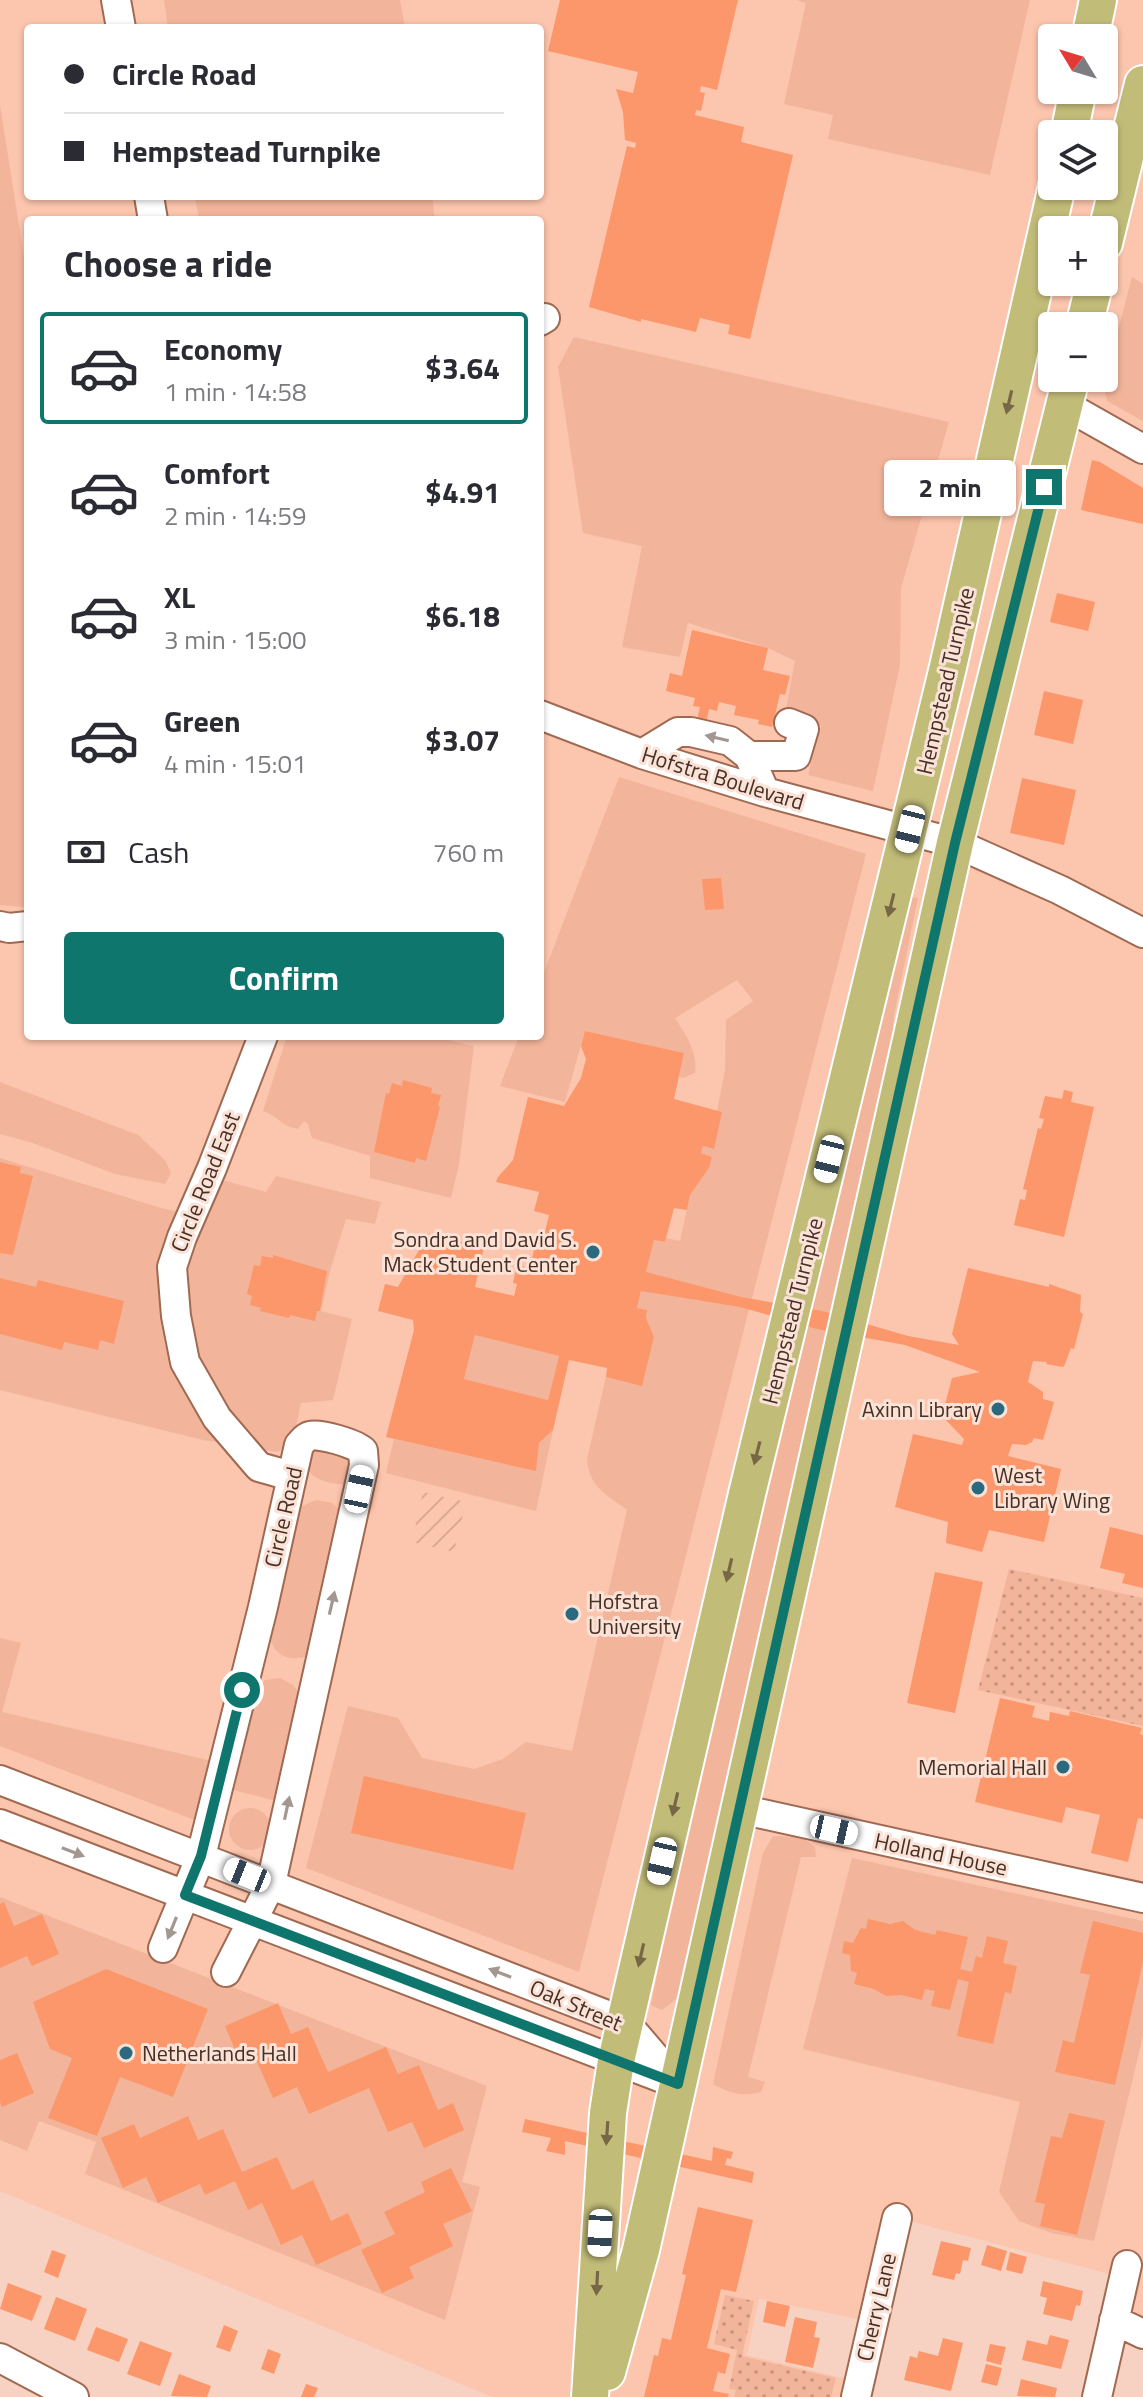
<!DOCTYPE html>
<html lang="en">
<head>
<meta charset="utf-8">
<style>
	:root { --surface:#fff; --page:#f2f2f3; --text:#2b2b33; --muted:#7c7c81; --line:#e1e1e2; --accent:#0f766e }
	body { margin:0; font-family:"Titillium Web",sans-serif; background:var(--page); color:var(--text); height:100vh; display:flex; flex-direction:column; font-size:30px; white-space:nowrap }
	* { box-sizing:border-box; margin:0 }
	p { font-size:26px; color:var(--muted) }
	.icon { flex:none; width:44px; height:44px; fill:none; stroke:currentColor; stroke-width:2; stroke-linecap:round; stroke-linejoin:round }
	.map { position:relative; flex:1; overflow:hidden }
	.details { position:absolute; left:24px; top:216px; width:520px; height:824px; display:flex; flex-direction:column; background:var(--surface); border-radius:8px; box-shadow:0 2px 6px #0004 }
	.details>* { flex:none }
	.guide { position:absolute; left:24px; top:24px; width:520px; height:176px; border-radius:8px; box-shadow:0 2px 6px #0004; display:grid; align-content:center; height:176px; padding:0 40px; background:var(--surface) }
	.needle { width:52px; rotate:308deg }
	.tools { position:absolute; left:1038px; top:24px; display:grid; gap:16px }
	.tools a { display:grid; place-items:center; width:80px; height:80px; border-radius:8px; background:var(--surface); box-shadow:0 2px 6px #0004; font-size:40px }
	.end { position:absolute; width:36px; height:36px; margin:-18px; border:10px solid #0f766e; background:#fff; box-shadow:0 0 0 4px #fff }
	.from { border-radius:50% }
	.bubble { position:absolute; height:56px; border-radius:8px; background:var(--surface); box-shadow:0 2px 6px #0004; font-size:26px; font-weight:700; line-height:56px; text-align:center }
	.car { position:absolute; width:24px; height:48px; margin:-24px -12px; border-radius:10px; box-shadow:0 0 6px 2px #0007; background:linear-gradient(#fff 24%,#345 0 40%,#fff 0 76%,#345 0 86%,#fff 0) }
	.guide b { display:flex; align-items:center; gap:28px; height:76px; font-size:30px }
	.guide b+b { border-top:2px solid var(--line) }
	.guide i { width:20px; height:20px; background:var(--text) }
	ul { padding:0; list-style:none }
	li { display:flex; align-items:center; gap:24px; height:112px; margin:0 16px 12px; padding:0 24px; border:4px solid transparent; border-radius:8px }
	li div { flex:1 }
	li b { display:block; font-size:30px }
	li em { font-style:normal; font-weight:700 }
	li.on { border-color:var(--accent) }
	li>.icon { width:72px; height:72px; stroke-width:1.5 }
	h2 { padding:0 40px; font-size:36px; line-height:96px }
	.pay { display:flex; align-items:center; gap:20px; height:88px; padding:0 40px; font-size:30px }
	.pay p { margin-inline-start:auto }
	.action { display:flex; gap:16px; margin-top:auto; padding:16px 40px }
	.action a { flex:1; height:92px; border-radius:8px; background:var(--accent); color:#fff; font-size:32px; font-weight:700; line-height:92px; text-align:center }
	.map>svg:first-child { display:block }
	.built { fill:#fcc5ad; fill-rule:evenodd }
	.industrial { fill:url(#industrial-furrows) }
	.grass { fill:#f2b59b }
	.park { fill:url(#park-dots) }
	.building { fill:#fb976a; fill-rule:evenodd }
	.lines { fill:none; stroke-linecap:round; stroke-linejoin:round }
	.minor-casing { stroke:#a06951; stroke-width:32 }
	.major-casing { stroke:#fff; stroke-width:40 }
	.minor { stroke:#fff; stroke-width:28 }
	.major { stroke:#c2bc79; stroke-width:36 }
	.oneway { fill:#786747 }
	.oneway2 { fill:#a39792 }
	.route { stroke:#0f766e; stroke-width:10 }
	.poi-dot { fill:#2b697f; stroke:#fbe2d7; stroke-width:3 }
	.labels { text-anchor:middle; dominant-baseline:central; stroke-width:6; stroke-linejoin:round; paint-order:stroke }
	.street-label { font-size:22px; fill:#472f25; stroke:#fbe2d7 }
	.poi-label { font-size:22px; fill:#472f25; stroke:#fbe2d7; text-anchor:end }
</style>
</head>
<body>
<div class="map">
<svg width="1143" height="2397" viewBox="0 0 1143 2397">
	<defs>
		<pattern id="industrial-furrows" width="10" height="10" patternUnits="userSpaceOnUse" patternTransform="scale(2)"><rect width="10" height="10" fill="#fcc5ad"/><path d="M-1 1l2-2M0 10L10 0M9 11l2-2" fill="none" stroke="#d9aa95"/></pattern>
		<pattern id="park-dots" width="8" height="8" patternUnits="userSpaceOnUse" patternTransform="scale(2)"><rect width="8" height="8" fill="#f2b59b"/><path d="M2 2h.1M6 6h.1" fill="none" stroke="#c6947e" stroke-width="1.8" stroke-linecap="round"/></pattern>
	</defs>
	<rect width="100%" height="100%" fill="#f7d2c2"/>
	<path class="built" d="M0,0h1143v2334l-29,-14 10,-42 -226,-60 -25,104 -114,-23 -12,56 112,27 -3,15h-364l-492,-206zM28,28h512v168h-512zM1052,38h52v52h-52zM1052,134h52v52h-52zM28,220h512v816h-512zM1052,230h52v52h-52zM1052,326h52v52h-52z"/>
	<path class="industrial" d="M423,1492l43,10 -12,50 -42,-10z"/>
	<path class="grass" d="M164,0h236l5,28h-237z
		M796,0h234l-40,175 -162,-36 5,-24 -49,-11 22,-101z
		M0,105l28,177v623l-6,2 -22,-2z
		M195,196h237l3,24h-236z
		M1132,277l11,7v137l-36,-20 -3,-16z
		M574,337l375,85 -48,166 -1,77 -27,126 -65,-16 13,-50 -29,-6 -7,-5 10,-53 -27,-13 -80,-25 -8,34 -58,-10 20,-101 -59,-13 -25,-166z
		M619,777l247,77 -287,1118 -273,-104 42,-162 50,12 24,40 52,11 29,-10 23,-17 46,9 55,-241c-21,-16 -38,-23 -40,-51l19,-82 36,8 12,-48 -8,-19 1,-8 -10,-2 17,-68 11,2 1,-4 14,3 10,-46 19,-27 3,-11 -11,-4 2,-7 11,3 3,-38 8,-41 1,-50 27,-19 -16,-21 -62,38c11,17 23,34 20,55l-12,5 -4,-1 5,-24 -99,-22 -20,71 -65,-16 19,-50h21v-53z
		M910,897l8,1 -24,117 -7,91 -202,877 -10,17 -13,10 -11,-5 43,-214 57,-263z
		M287,1036h145l42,10 -15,118 -8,34 -81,-20v-22l-58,-18 -4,-14 -4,-3 -6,8c-18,-3 -18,-12 -35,-18z
		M0,1082l138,53 27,25 6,13 -6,11 -50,-10 -82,-31 -33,-9z
		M0,1158l161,50 29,6 24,-32 12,-1 40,11 10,-16 105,26 -6,22 -29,-5 -16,52 -9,40 31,8 -19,81 -32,3 -8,37 -15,12 -75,-12 -203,-50z
		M475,1335l84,21 -11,44 -84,-21z
		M553,1430l-17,81 -150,-38 8,-34 141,31 4,-27z
		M314,1447h37l-2,38c-24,-2 -55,-7 -35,-38z
		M316,1500l16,3 9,8 -33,145c-20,6 -33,0 -39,-20l29,-123 4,-7z
		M0,1638l21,5 -19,69 214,50 -16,60 -200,-76z
		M280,1678l13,7 9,12 -22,105 -47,-12 23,-97 9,-13z
		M229 1829a21 21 0 1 1 42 0a21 21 0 1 1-42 0Z
		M773,1836l28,1 14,10 1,10h-15l-53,220 17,5 -4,10c-19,5 -32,1 -48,-8l50,-231z
		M852,1858l291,63v115l-49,205 -42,-8 -33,-12 -20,-29 21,-90 -217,-53z
		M0,1897l487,189 -25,96 18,5 -35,133 -360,-146 11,-32 -57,-21 -12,30 -27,-11z"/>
	<path class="park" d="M1009,1569l134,29v128l-165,-36z
		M725,2295l29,6 -12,55 94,22 -5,19h-97l2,-7 -7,-1 8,-39 -23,-6z"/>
	<path class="building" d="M560,0h178l-21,90 -16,-4 -1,6 5,1 -4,18 -5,-1 -1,5 49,12 -3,15 52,13 -43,184 -22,-5 2,-9 -30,-7 -4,14 -55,-13v3l-52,-15 38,-161 8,2 1,-5 -11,-3 -2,-28 -7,-23 17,4 5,-21 -90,-21z
		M1092,460l8,2 43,26v36l-62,-14z
		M1057,593l38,9 -7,29 -38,-9z
		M692,630l76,18 -5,22 27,6 -5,19 -5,-1 -8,33 -14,-3 1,-4 -25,-5 2,-9 -17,-4 -2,9 -8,-2 -3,14 -9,-2 3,-14 -7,-1 2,-8 -29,-7 4,-18 12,3z
		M1044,691l39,9 -10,44 -39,-9z
		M1022,778l54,12 -12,55 -54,-12z
		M721,878l3,31 -19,1 -3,-31z
		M585,1031l99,22 -10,46 48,13 -8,37 -11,-3 -2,7 11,4 -3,11 -19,27 -3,15 -13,-2 -9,34 -11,-2 -8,32 95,25 81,14 86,25 51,9 -7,-11 16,-66 81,19v-3l32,11 -1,17 3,2 -9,35 -3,-1 -6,16 -2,3 -17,-3 1,-2 -14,-1 -3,12 -2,9 15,10v7l11,3 -11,38 -9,-2 -2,4 -6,3 -14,-1 -4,12 53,13 -17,73 -55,-12 -7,22 -36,-9 2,-21 -53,-15 18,-73 49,11 2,-6 -22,-23 10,-38 28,-6 -75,-27 -88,-16 -77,-22 -99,-16 -4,17 10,2 -1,8 8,19 -12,49 -36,-9 1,-9 -38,-8 -16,70 -14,13 -3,28 -150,-34 28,-107 -1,-10 -35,-9 7,-27 13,3 30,-53 56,13 -9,40 39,9 3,-12 -4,-1 4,-18 20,5 1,-8 -6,-2 1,-6 2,-7 6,2 8,-34 -15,-4 5,-19 -43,-10 2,-5 15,-17 15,-63 36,9 17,-28 5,-19 -5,-13zM475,1335l84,21 -11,44 -84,-21z
		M403,1080l29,8 -1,5 10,2 -3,11 2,1 -14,54 -10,-3 -1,5 -41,-11 12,-59 3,1 3,-11 10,3z
		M1064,1090l9,2 -2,10 23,5 -30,130 -50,-12 6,-26 5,1 2,-10 -4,-1 15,-61 3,1 3,-10 -5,-1 6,-22 17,3z
		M0,1162l21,5 -1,6 13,3 -20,79 -13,-2z
		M273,1255l54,16 -7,40h-3l-2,10 -25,-6 -1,3 -29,-7 1,-3 -11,-3 2,-9 -5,-2 7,-29 6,1 2,-10 11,2z
		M0,1278l36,9 2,-7 86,21 -10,43 -14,-4 -2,10 -34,-8 -2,8 -62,-16z
		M1110,1527l33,8v53l-21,-5 3,-9 -25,-6z
		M935,1572l48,10 -28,131 -48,-10z
		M1000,1698l35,8 -3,11 17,4 1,-9 19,4 1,-5 72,17 -2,6 3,1v84l-5,-1 -10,44 -37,-9 9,-38 -34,-8 -4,16 -87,-21z
		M364,1776l162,37 -13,57 -162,-37z
		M4,1902l10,24 28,-12 17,40 -27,12 -5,-10 -27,12v-64z
		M868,1919l22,5 13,-3 12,9 20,5 2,-5 31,7 -8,32 12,3 4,-16 6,2 5,-22 21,5 -5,22 14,3 -6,28 -6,-2 -12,52 -36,-8 12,-54 -11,-3 -8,31 -19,-4 4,-15 -10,-2 -3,11 -21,-5 -15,1 -12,-7 -20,-5 3,-11 -6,-2 -1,-16 -8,-2 2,-12 9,2 8,-15 5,1z
		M1093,1921l50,12v29l-28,123 -60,-13 8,-32 11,3 16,-68 -10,-2z
		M106,1969l102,40 -35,88 -53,-20 -23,59 -49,-18 24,-60 -22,-9 -17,-47z
		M278,2003l13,31 17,-7 20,45 58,-25 12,27 21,-9 19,45 15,-7 11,27 -40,18 -12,-26 -24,10 -19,-44 -60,26 -12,-27 -24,11 -19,-43 -14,7 -15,-36z
		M17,2053l17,40 -32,14 -2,-5v-42z
		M1069,2113l36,8 -28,114 -37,-9 5,-22 -10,-2 16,-66 11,2z
		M188,2116l10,24 25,-11 19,43 35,-15 15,33 21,-10 18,41 17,-8 14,31 -46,21 -14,-30 -21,10 -19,-42 -14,7 -13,-29 -30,14 -5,-11 -42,19 -12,-26 -23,11 -22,-50 33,-14 6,14z
		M525,2119l187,42 1,-14 20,5 -2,7 -4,-1 -2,7 29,7 -2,11 -187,-42v14l-19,-4 5,-13 -29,-6z
		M451,2168l21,43 -29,13 10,22 -44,21 5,11 -32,15 -21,-43 34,-16 -11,-22 41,-20 -4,-10z
		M698,2207l55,13 -17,72 -15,-3 -14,59 23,6 -5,20 -7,-2 -5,19 16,3 -1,3h-84l10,-42 4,1 4,-18 9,2 15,-65 -4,-1z
		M941,2241l30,7 -3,13 -5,-1 -3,14 -4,-1 -2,7 -22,-5z
		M987,2245l20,6 -6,20 -20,-6z
		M52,2250l14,5 -8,23 -14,-6z
		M1010,2252l17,5 -5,17 -16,-4z
		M1043,2281l40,10 -3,15 -4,-1 -4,16 -29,-7 4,-16 -7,-2z
		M8,2283l34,13 -10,25 -32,-12z
		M56,2297l31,12 -12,32 -31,-12z
		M767,2301l23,5 -5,21 -22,-5z
		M795,2317l22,5 -3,15 6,1 -7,30 -28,-6z
		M224,2325l14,6 -8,21 -14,-5z
		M96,2327l32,12 -9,23 -32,-12z
		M1050,2335l19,5 -8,29 -39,-9 5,-20 20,5z
		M943,2338l20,5 -12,48 -47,-11 6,-24 7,2 2,-7 19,5z
		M140,2341l32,12 -12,33 -33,-12z
		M990,2344l16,3 -5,18 -15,-4z
		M268,2349l13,5 -7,20 -13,-5z
		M986,2364l16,4 -5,18 -16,-4z
		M179,2374l32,12 -4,11 -36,-1z
		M1021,2379l36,9 -2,9 -38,-1z
		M306,2384l12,4 -4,9h-13z"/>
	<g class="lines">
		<g class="minor-casing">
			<path id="minor" d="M116,0l5,28
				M149,196l4,24
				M540,321l5,-3
				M1065,405l78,44
				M540,715l102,39 123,38 190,51 105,47 83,43
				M642,754l36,-22h13l39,9 19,15 16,36
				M749,756h47l8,-27 -15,-6
				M0,926l9,2 19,-2
				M263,1036l-51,132 -30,69 -10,30 4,49 9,46 32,56 42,49 32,9
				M0,1780l625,242 53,62
				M740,1809l403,89
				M0,1824l675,259
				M163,1948l38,-92 62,-249 36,-162c4,-4 6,-8 11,-9 10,-3 46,8 53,15l1,14 -93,419 -45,88
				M1114,2320l29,14
				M0,2358l74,39
				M856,2397l41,-179
				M1097,2397l30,-132"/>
		</g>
		<g class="major-casing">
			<path id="major" d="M1090,38l8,-38
				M1069,134l9,-44
				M1104,243l39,-159
				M1084,326l11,-44
				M607,2372l34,-122 314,-1407 116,-465
				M590,2397l18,-284 8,-52 131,-567 201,-827 109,-481"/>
		</g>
		<use href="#minor" class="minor"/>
		<use href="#major" class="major"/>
	</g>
	<defs><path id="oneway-solid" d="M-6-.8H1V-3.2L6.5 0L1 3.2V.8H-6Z" transform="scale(2)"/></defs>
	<g class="oneway">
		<use href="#oneway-solid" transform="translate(1009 402) rotate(103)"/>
		<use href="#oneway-solid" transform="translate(891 905) rotate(104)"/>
		<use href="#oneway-solid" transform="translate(757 1453) rotate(104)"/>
		<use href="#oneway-solid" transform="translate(729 1570) rotate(103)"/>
		<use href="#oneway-solid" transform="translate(675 1804) rotate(103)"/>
		<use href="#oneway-solid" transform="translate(641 1955) rotate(103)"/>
		<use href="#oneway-solid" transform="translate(607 2133) rotate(94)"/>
		<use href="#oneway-solid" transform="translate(597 2283) rotate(93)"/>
	</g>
	<g class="oneway2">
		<use href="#oneway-solid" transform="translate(717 738) rotate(-167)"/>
		<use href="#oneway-solid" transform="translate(332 1603) rotate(-77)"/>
		<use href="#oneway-solid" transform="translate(287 1808) rotate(-78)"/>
		<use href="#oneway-solid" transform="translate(73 1852) rotate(21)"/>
		<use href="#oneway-solid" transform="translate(172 1928) rotate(112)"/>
		<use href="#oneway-solid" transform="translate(500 1973) rotate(-159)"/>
	</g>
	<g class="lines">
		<path class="route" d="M242,1690l-41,166 -16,39 493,189 277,-1241 89,-356"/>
	</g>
	<g class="poi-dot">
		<circle cx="593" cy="1252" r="8"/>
		<circle cx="998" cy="1409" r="8"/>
		<circle cx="978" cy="1488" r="8"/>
		<circle cx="572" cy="1614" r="8"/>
		<circle cx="1063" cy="1767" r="8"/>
		<circle cx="126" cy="2053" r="8"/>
	</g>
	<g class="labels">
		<g class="street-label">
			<text transform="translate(945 681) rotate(-77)">Hempstead Turnpike</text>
			<text transform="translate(723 778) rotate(17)">Hofstra Boulevard</text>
			<text transform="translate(205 1182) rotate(-68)">Circle Road East</text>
			<text transform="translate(792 1311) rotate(-76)">Hempstead Turnpike</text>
			<text transform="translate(283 1517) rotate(-77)">Circle Road</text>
			<text transform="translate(941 1854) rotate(12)">Holland House</text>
			<text transform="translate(576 2005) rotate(23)">Oak Street</text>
			<text transform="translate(876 2307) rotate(-77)">Cherry Lane</text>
		</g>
		<g class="poi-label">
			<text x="577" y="1239">Sondra and David S.<tspan x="577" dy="25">Mack Student Center</tspan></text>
			<text x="982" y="1409">Axinn Library</text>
			<text x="994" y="1475" text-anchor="start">West<tspan x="994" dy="25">Library Wing</tspan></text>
			<text x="588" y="1601" text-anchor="start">Hofstra<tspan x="588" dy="25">University</tspan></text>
			<text x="1047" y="1767">Memorial Hall</text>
			<text x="142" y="2053" text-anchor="start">Netherlands Hall</text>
		</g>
	</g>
</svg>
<div class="tools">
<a><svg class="needle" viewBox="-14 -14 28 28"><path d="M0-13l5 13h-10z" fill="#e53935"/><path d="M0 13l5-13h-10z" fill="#7c7c81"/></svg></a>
<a><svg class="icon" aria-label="layers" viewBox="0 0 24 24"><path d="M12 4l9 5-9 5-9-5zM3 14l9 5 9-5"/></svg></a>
<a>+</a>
<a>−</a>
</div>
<i class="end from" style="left:242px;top:1690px"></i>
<i class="end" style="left:1044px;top:487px"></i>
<div class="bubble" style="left:884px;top:460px;width:132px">2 min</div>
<i class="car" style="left:910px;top:829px;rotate:194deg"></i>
<i class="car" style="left:829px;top:1159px;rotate:194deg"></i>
<i class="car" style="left:359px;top:1489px;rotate:12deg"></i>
<i class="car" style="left:834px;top:1830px;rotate:103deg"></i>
<i class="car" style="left:662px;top:1861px;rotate:193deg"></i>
<i class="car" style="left:247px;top:1875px;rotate:292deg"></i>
<i class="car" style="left:600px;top:2233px;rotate:183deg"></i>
<div class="guide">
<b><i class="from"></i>Circle Road</b>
<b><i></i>Hempstead Turnpike</b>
</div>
<section class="details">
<h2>Choose a ride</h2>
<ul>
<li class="on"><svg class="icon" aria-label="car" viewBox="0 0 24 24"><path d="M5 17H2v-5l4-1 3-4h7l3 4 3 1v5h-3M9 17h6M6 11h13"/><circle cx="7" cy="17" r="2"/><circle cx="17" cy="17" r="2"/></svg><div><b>Economy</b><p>1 min · 14:58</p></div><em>$3.64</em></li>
<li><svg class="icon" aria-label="car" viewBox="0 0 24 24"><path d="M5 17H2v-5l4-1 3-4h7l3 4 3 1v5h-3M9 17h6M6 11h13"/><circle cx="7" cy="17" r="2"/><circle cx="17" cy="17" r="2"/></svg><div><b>Comfort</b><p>2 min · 14:59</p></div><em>$4.91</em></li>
<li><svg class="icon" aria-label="car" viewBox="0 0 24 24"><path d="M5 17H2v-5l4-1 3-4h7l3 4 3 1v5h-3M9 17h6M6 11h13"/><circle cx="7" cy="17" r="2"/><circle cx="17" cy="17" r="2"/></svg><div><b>XL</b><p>3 min · 15:00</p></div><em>$6.18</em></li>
<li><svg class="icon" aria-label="car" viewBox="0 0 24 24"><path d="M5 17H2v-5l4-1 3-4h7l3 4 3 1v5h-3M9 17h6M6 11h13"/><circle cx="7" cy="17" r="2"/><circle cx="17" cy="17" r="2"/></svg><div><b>Green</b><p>4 min · 15:01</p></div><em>$3.07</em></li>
</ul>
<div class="pay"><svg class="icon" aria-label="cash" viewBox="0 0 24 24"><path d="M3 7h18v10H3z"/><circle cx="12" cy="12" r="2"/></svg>Cash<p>760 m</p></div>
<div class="action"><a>Confirm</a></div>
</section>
</div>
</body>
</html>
